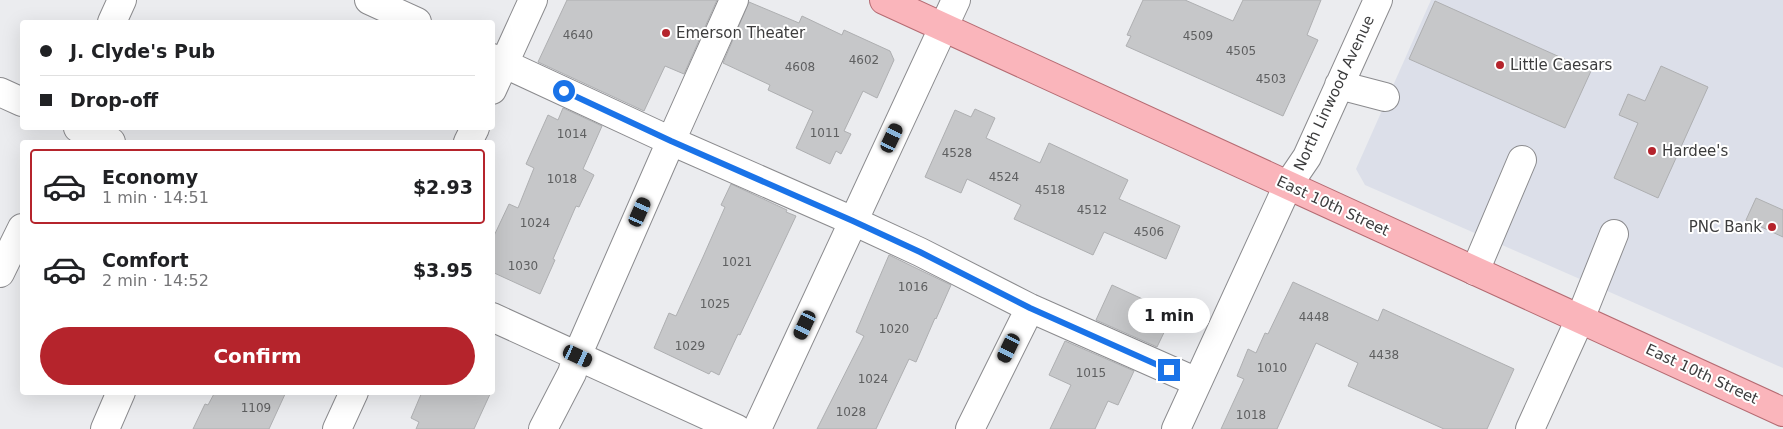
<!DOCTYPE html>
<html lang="en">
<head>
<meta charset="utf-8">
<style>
	:root { --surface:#fff; --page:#f6f6f6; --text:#202124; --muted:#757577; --line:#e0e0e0; --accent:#b5242c }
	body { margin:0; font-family:"DejaVu Sans",sans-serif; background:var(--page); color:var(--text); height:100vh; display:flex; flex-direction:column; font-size:19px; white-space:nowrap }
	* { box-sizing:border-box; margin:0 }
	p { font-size:16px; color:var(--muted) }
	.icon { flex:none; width:28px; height:28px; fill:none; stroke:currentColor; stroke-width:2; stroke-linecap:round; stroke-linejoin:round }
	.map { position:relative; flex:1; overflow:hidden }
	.drawer { position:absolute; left:20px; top:140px; width:475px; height:255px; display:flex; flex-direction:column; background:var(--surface); border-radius:5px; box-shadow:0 5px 20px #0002 }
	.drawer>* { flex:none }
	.hud { position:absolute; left:20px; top:20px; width:475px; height:110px; border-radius:5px; box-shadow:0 5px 20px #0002; display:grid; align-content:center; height:110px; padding:0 20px; background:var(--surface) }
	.end { position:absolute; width:22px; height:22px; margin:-11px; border:6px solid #1a73e8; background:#fff; box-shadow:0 0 0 2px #fff }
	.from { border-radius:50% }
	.bubble { position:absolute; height:35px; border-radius:18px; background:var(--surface); box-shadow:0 5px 20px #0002; font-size:16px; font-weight:800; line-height:35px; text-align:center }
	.car { position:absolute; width:15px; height:30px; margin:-15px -8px; border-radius:6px; box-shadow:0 0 4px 1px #0007; background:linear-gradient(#222 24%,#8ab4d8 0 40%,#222 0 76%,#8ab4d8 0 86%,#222 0) }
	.hud b { display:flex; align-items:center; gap:18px; height:48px; font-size:19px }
	.hud b+b { border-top:1px solid var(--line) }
	.hud i { width:12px; height:12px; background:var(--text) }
	ul { padding:9px 0 0; list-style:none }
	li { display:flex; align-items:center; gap:15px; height:75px; margin:0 10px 8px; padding:0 10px; border:2px solid transparent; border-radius:5px }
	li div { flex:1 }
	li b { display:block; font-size:19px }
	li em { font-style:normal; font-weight:800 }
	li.selected { border-color:var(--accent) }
	li>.icon { width:45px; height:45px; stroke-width:1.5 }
	.cta { display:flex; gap:10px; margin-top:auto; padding:10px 20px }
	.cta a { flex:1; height:58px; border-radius:30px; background:var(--accent); color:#fff; font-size:20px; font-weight:800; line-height:58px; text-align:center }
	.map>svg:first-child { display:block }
	.built { fill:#dcdfe9 }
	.building { fill:#c6c7c9; stroke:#aeafb1 }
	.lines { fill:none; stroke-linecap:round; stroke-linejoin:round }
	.minor-casing { stroke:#8b8b8e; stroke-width:30 }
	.major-casing { stroke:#b56b72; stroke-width:30 }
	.minor { stroke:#fff; stroke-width:28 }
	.major { stroke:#fab5bb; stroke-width:28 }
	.route { stroke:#1a73e8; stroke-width:6 }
	.poi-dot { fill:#b5242c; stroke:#fff; stroke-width:2 }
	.labels { text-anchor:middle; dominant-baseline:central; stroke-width:4; stroke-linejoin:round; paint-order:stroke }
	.number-label { font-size:12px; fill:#5e5f60 }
	.poi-label { font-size:15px; fill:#3c3c3d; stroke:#fff; text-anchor:start }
	.street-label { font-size:15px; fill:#3c3c3d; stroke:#fff }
</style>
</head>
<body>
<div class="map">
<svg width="1783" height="429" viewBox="0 0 1783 429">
	<rect width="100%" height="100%" fill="#ebecef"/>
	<path class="built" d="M1431,0h352v368l-418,-183 -9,-16z"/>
	<path class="building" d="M567,0h150l-33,74 -19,-8 -21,45 -106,-49z
		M1143,0h42l48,21 10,-21h78l-14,35 11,5 -35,76 -157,-70 5,-10 -4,-1z
		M1435,1l156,70 -26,57 -156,-69z
		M749,2l50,21 3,-7 40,19 2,-5 46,21 4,9 -17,38 -14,-7 -19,40 7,3 -10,20 -5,-3 -6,13 -34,-16 17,-37 -45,-21 2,-5 -47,-22z
		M1661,66l47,21 -50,111 -44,-20 24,-55 -19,-8 9,-21 17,7z
		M563,108l39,18 -19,43 11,6 -15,32 -3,-1 -23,53 2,1 -15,34 -48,-22v-32l17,-36 9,4 16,-40 -8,-4 22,-49 10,5z
		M975,109l20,9 -9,20 54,25 9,-20 79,37 -9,19 61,27 -14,33 -62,-27 -11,23 -79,-36 7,-14 -54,-26 -6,14 -36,-16 30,-67 16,7z
		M731,184l56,26 -1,2 10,4 -56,119 -2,-1 -19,41 -8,-4 -2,3 -55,-26 15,-35 7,3 27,-59 22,-50 -4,-2z
		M1756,198l27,12v27l-37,-17z
		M889,255l62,30 -15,34 -1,-1 -19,44 -7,-3 -33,70h-59l47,-93 -8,-4z
		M1293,282l85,39 5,-12 131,60 -27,60h-43l-96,-43 10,-23 -42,-20 -39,86h-56l23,-50 -7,-3 11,-27 8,4 9,-20 3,1z
		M1112,285l59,27 -1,3 2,1 -15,31 -61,-27z
		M1065,341l69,30 -16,34 -10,-4 -13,28h-45l21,-44 -22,-10z
		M215,392h71l-17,37h-76l12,-25 3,1z
		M422,392h69l-17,37h-58l3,-7 -8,-4z"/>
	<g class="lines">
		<g class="minor-casing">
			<path id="minor" d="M369,0l48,22
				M734,0l-63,141 182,80 67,31 110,56 167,74
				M112,22l10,-22
				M492,58l179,83 -94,215 -5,17 -29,56
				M1339,85l46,12
				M492,90l41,-90
				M0,92l22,10
				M78,128l33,14
				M468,142l7,-14
				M1475,271l47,-111
				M0,273l22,-45
				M492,317l245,112
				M105,429l16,-37
				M337,429l17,-37
				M757,429l199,-429
				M970,429l60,-121
				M1176,429l112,-244 19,-28 71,-157
				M1530,429l50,-110 34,-85"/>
		</g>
		<g class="major-casing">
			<path id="major" d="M884,0l899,412"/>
		</g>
		<use href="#minor" class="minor"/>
		<use href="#major" class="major"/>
	</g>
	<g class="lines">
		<path class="route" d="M564,91l107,50 182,80 67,31 110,56 139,62"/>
	</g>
	<g class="poi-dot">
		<circle cx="666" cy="33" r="5"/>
		<circle cx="1500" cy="65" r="5"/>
		<circle cx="1652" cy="151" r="5"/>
		<circle cx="1772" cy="227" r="5"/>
	</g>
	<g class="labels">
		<g class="number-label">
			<text x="578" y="35">4640</text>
			<text x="1198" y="36">4509</text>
			<text x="1241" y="51">4505</text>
			<text x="864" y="60">4602</text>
			<text x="800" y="67">4608</text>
			<text x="1271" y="79">4503</text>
			<text x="825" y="133">1011</text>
			<text x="572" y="134">1014</text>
			<text x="957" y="153">4528</text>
			<text x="1004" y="177">4524</text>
			<text x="562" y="179">1018</text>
			<text x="1050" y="190">4518</text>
			<text x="1092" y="210">4512</text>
			<text x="535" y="223">1024</text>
			<text x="1149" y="232">4506</text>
			<text x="737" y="262">1021</text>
			<text x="523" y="266">1030</text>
			<text x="913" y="287">1016</text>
			<text x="715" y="304">1025</text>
			<text x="1314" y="317">4448</text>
			<text x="894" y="329">1020</text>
			<text x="690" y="346">1029</text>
			<text x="1384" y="355">4438</text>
			<text x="1272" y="368">1010</text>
			<text x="1091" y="373">1015</text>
			<text x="873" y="379">1024</text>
			<text x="256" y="408">1109</text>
			<text x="851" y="412">1028</text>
			<text x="1251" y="415">1018</text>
		</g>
		<g class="poi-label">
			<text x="676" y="33">Emerson Theater</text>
			<text x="1510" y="65">Little Caesars</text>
			<text x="1662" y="151">Hardee's</text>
			<text x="1762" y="227" text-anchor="end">PNC Bank</text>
		</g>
		<g class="street-label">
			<text transform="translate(1334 93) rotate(-65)">North Linwood Avenue</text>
			<text transform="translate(1333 206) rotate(25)">East 10th Street</text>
			<text transform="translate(1702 374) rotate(25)">East 10th Street</text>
		</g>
	</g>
</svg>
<i class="end from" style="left:564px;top:91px"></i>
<i class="end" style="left:1169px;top:370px"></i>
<div class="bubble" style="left:1128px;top:298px;width:82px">1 min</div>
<i class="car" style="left:892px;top:138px;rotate:25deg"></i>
<i class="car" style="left:640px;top:212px;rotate:24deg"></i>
<i class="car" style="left:805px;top:325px;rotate:205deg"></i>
<i class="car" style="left:1009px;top:348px;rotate:206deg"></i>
<i class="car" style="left:578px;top:356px;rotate:115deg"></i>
<div class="hud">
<b><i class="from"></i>J. Clyde's Pub</b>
<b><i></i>Drop-off</b>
</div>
<section class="drawer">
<ul>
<li class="selected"><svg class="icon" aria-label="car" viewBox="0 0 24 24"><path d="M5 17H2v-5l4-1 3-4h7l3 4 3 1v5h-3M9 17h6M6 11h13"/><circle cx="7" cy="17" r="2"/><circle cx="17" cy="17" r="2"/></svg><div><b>Economy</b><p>1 min · 14:51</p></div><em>$2.93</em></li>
<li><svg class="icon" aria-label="car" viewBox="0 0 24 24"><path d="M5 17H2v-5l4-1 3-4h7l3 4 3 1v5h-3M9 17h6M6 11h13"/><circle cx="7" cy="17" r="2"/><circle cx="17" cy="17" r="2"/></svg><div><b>Comfort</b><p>2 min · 14:52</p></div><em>$3.95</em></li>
</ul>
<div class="cta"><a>Confirm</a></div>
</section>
</div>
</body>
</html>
